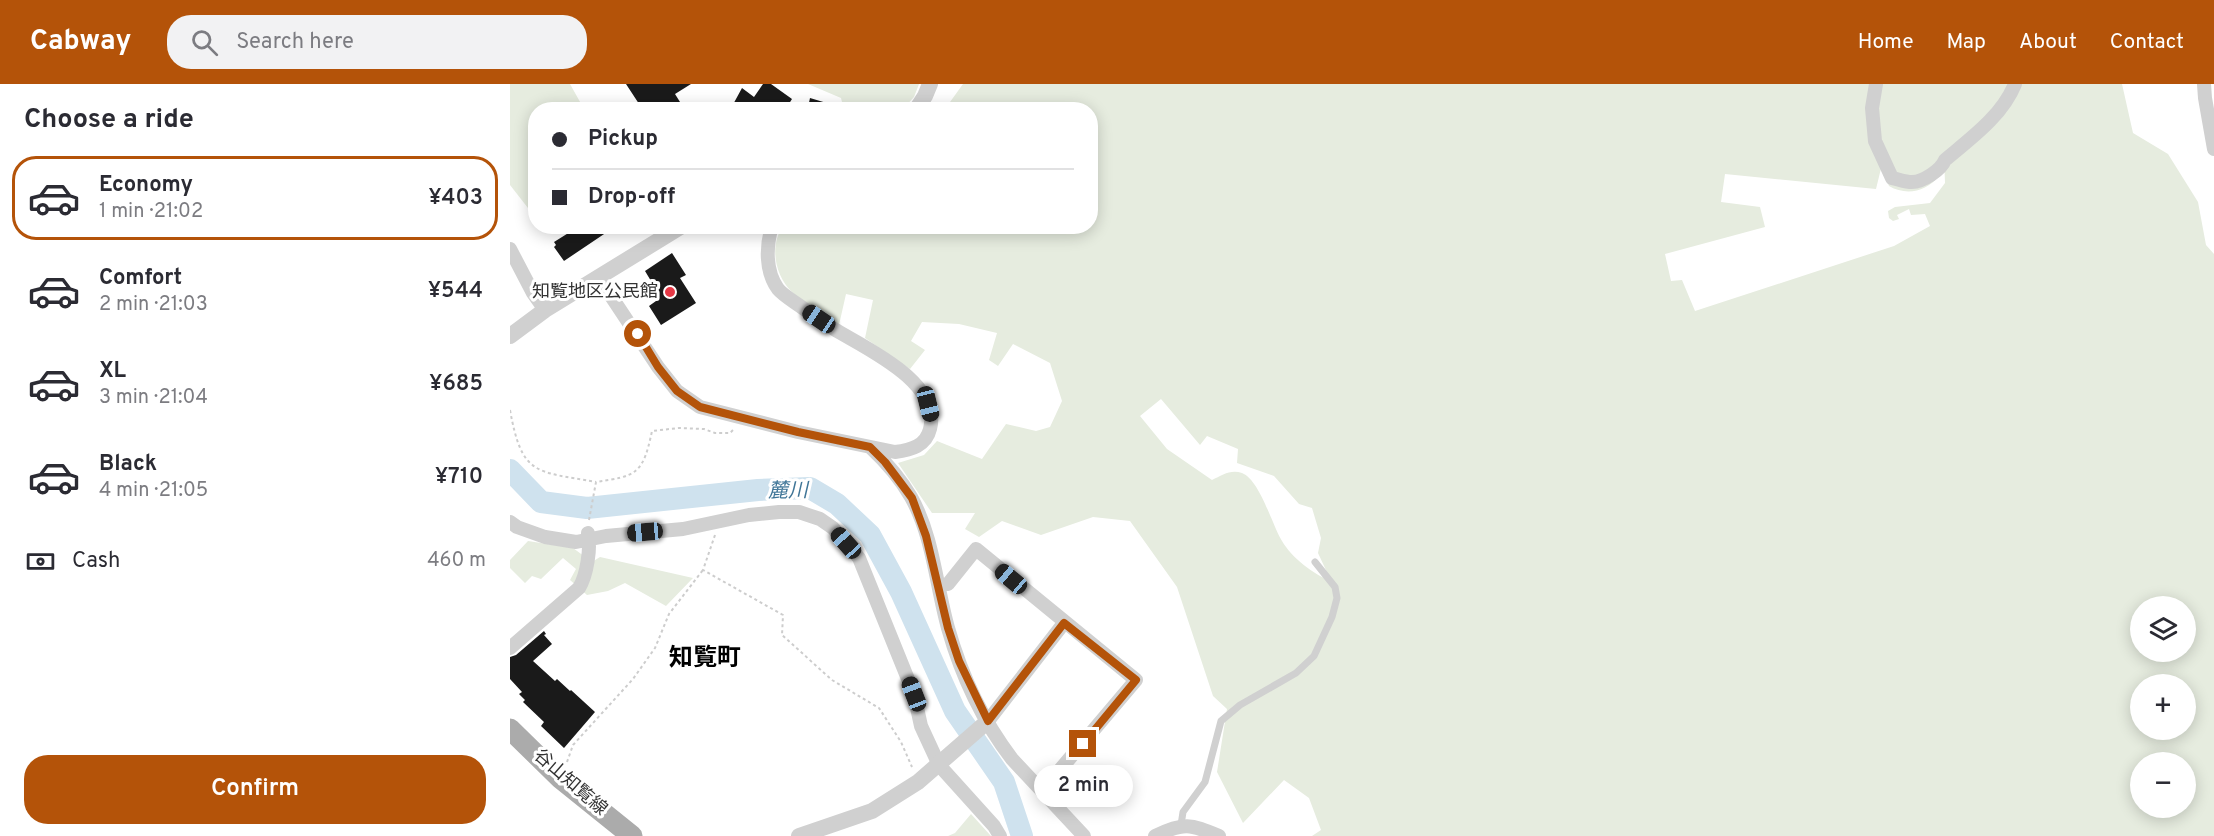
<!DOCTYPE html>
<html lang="en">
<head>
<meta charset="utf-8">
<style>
	:root { --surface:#fff; --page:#f2f2f3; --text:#2b2b33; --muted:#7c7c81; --line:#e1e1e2; --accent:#b45309 }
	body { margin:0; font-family:Overpass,"Noto Sans JP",sans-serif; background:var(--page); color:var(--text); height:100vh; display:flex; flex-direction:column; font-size:22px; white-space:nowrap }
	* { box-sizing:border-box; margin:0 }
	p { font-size:20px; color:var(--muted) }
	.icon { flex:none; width:33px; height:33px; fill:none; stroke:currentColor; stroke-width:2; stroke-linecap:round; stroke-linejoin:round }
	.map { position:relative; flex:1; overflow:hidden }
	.side { display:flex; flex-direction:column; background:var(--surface); width:510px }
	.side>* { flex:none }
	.banner { position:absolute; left:18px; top:18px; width:570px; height:132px; border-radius:24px; box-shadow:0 3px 15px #0003; display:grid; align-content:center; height:132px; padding:0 24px; background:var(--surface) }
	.controls { position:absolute; left:1620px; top:512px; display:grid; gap:12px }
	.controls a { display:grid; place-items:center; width:66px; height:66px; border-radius:50%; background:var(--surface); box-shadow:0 3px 15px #0003; font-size:30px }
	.end { position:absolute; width:27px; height:27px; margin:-14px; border:8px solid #b45309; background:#fff; box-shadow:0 0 0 3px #fff }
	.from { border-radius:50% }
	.bubble { position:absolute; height:42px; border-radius:21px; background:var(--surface); box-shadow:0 3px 15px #0003; font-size:20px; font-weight:600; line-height:42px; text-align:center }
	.car { position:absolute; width:18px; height:36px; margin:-18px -9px; border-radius:8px; box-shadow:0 0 4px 2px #0007; background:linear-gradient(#222 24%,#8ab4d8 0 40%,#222 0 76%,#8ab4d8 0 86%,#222 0) }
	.banner b { display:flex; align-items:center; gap:21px; height:57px; font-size:22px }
	.banner b+b { border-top:2px solid var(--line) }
	.banner i { width:15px; height:15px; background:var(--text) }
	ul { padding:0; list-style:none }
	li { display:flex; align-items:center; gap:18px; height:84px; margin:0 12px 9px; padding:0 12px; border:3px solid transparent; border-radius:24px }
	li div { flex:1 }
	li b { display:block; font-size:22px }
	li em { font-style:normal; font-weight:600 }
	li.on { border-color:var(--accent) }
	li>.icon { width:54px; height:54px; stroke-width:1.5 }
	h2 { padding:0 24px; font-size:27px; line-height:72px }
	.pay { display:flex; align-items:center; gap:15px; height:66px; padding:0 24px; font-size:22px }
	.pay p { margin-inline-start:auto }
	.button { display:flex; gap:12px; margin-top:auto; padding:12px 24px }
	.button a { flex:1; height:69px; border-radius:24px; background:var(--accent); color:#fff; font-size:24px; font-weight:600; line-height:69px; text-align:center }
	header { display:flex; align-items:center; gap:36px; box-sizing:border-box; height:84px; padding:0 30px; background:var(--accent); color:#fff }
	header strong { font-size:28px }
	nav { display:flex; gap:33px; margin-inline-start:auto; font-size:21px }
	.search { width:420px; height:54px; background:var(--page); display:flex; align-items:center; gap:15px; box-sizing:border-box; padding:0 21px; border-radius:24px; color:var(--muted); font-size:22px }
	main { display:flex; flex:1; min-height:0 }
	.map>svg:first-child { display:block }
	.green { fill:#e6ecdf; fill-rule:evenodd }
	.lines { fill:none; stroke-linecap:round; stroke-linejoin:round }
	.river { stroke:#cfe2ee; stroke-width:22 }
	.building { fill:#1a1a1a }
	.path { stroke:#cdcdcd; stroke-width:2; stroke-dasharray:3 3; stroke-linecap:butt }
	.service { stroke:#d0d0d0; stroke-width:7 }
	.minor { stroke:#d0d0d0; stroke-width:14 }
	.tertiary { stroke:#d0d0d0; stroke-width:16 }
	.primary { stroke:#ababab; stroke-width:21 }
	.route { stroke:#b45309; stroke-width:8 }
	.poi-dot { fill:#e63946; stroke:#fff; stroke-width:2 }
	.labels { text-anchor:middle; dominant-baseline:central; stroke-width:6; stroke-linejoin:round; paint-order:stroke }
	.poi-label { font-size:18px; fill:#333; stroke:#fff; text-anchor:end }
	.street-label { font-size:18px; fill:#333; stroke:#fff }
	.water-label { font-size:20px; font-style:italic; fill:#3f7597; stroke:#fff }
	.district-label { font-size:24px; font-weight:bold; fill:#000; stroke:#fff }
</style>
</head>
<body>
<header>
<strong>Cabway</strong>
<div class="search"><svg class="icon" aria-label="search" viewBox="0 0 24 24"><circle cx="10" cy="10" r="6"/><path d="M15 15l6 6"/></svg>Search here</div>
<nav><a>Home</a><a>Map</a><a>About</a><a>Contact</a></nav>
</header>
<main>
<section class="side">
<h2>Choose a ride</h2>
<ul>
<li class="on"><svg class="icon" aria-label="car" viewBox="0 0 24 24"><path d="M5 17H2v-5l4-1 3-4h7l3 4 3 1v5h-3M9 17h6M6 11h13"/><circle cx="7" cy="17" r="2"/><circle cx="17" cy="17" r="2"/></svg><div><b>Economy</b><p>1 min · 21:02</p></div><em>¥403</em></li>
<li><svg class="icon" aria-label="car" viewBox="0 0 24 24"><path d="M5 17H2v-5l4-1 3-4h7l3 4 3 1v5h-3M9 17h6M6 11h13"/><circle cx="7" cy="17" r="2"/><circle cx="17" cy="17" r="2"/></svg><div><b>Comfort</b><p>2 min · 21:03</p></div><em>¥544</em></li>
<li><svg class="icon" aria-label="car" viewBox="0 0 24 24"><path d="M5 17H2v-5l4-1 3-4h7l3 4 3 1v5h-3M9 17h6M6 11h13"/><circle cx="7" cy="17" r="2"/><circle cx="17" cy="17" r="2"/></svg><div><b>XL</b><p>3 min · 21:04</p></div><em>¥685</em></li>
<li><svg class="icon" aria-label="car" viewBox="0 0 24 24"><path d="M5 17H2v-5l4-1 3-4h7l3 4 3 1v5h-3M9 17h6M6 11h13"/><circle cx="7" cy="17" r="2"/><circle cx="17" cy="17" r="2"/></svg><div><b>Black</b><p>4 min · 21:05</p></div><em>¥710</em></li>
</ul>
<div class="pay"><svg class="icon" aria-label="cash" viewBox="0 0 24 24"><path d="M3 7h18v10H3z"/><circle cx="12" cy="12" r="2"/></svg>Cash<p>460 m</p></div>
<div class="button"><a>Confirm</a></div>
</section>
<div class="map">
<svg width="1704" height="752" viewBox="0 0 1704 752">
	<rect width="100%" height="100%" fill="#fff"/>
	<path class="green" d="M0,0h60l14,25 -48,1 -1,107 -25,-32z
		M298,0h111l-5,13 -11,12 -59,1 -3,-12z
		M453,0h1159l11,49 35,21 30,48 8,43 8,9v582h-902l9,-6 -12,-32 -25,-18 -41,43 -26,-51 10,-63 -14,-13 -36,-109 -47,-66 -37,-4 -52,18 -39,-14 -23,16 -14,-8 10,-16h-43l-34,-50 26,-8 13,-14 45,18 24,-35 30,7 14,-4 12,-26 -12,-38 -37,-19 -15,22 -9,-6 8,-27 -38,-9 -37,-2 -11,19 14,9 -15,19 -45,-31 8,-38 -27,-6 -7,31c-15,-10 -34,-20 -47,-33 -17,-16 -23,-46 -9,-66h307v-116l-145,-1zM1375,68v24l4,10c17,10 37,6 50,-10l-1,-17 6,-4 1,28 -15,20 -35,4 -7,4 1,7 4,3 6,-2 -2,-4 12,-6 2,6 14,-1 5,12 -36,20 -199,65 -13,-31 -11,1 -6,-27 100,-27 -5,-20 -39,-5 4,-28 151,15zM651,315l39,46 7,-9 31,13 -1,14 37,13 25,28 13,4 9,30 -3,15 13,28c-18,-7 -39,-23 -49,-40 -10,-16 -22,-61 -40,-68 -11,-4 -20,2 -30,7l-45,-31 -27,-33zM1630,522h46v45h-46zM1630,600h46v45h-46zM1630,678h46v45h-46z
		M18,457l45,7 19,14 8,-5 93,21 -27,28 -41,-23 -17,8 -21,4 -17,-15 6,-11 -13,-11 -22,21 -9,-3 -7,7 -15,-15v-8z
		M461,730l20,22h-43l7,-3z"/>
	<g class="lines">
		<path class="river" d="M0,386l31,32 46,6 171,-18 52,-2 27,16 33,31 31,57 54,119 49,71 18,54"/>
	</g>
	<path class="building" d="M116,0h65l-16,10 10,16h-42z
		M253,0h8l21,15 -7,11h-55l12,-22 12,9z
		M300,14l30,9v3h-26l-6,-3z
		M56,142h50l-52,35 -10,-14 2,-2 -2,-3 16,-10z
		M162,169l14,22 -6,3 16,25 -35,22 -12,-19 7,-5 -11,-17 6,-3 -6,-10z
		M34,547l2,3 -2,1 8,9 -19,17 22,20 2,-2 13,12 1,-1 24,22 -31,36 -23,-22 3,-4 -21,-20 2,-2 -6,-6 3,-2 -12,-13v-22l6,-2z"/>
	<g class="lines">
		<path class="path" d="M0,326c12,66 25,61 86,72
			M79,436l7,-38c41,-6 47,-8 56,-51l27,-3 25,1 11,4h15l3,-3
			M205,451l-12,35 80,45 -1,20 50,45 47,28 22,34 11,25
			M57,678l6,-17 60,-66 22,-31 14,-34 34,-44"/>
		<path class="service" d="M671,741l2,-13 22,-30 16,-61 19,-16 56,-32 18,-17 18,-39 5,-19 -2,-11 -20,-25"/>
		<path class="minor" d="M1366,0l-4,24 3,33 17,37c6,1 13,4 20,4 11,0 29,-12 33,-22 26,-22 57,-44 70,-76
			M1694,0l1,14 9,51
			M0,165l23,44 12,17
			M89,194l59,89 19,24 23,16 98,25 97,20c16,-2 31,-6 35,-23 12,-47 -65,-81 -96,-100 -12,-7 -23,-15 -34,-23 -7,-5 -17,-11 -22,-17 -13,-18 -12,-43 -6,-63
			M360,363c16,15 30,31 41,50 22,39 25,88 37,131 13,46 35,93 64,131l72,77
			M0,438l7,5 28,10 31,5 30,-6 77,-7 66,-14 30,-3h20l21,7 13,9 26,30 55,136 7,32 18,39 55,61 6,10
			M438,500l28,-35 160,131 -94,111
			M0,564l69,-60c8,-13 12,-40 9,-55
			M478,637l76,-98
			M645,752c29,-14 35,-12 64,0"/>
		<path class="tertiary" d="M406,26l9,-14 5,-12
			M0,252l35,-26 137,-84
			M289,752l73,-25 46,-29 70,-61"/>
		<path class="primary" d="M0,645l50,49 72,58"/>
	</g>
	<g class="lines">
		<path class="route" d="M128,250l20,33 19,24 23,16 98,25 72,15 15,15 27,36 14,38 22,92 11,33 29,60 76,-98 72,57 -53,64"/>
	</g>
	<circle class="poi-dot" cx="160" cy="208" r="6"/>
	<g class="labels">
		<g class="poi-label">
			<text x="148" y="208">知覧地区公民館</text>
		</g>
		<g class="street-label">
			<text transform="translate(60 699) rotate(41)">谷山知覧線</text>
		</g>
		<g class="water-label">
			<text transform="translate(278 408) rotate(-1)">麓川</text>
		</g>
		<g class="district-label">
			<text x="195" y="575">知覧町</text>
		</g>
	</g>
</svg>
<div class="controls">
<a><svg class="icon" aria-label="layers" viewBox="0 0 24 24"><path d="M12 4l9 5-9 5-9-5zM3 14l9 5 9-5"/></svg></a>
<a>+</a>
<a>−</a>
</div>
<i class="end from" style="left:128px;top:250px"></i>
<i class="end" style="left:573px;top:660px"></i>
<div class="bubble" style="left:524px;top:681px;width:99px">2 min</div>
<i class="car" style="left:309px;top:235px;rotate:304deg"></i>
<i class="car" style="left:418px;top:320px;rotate:166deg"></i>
<i class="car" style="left:135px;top:448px;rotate:265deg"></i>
<i class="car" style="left:336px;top:459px;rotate:318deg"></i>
<i class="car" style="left:501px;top:495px;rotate:310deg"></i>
<i class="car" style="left:404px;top:610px;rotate:339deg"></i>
<div class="banner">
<b><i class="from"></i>Pickup</b>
<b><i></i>Drop-off</b>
</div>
</div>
</main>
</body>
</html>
